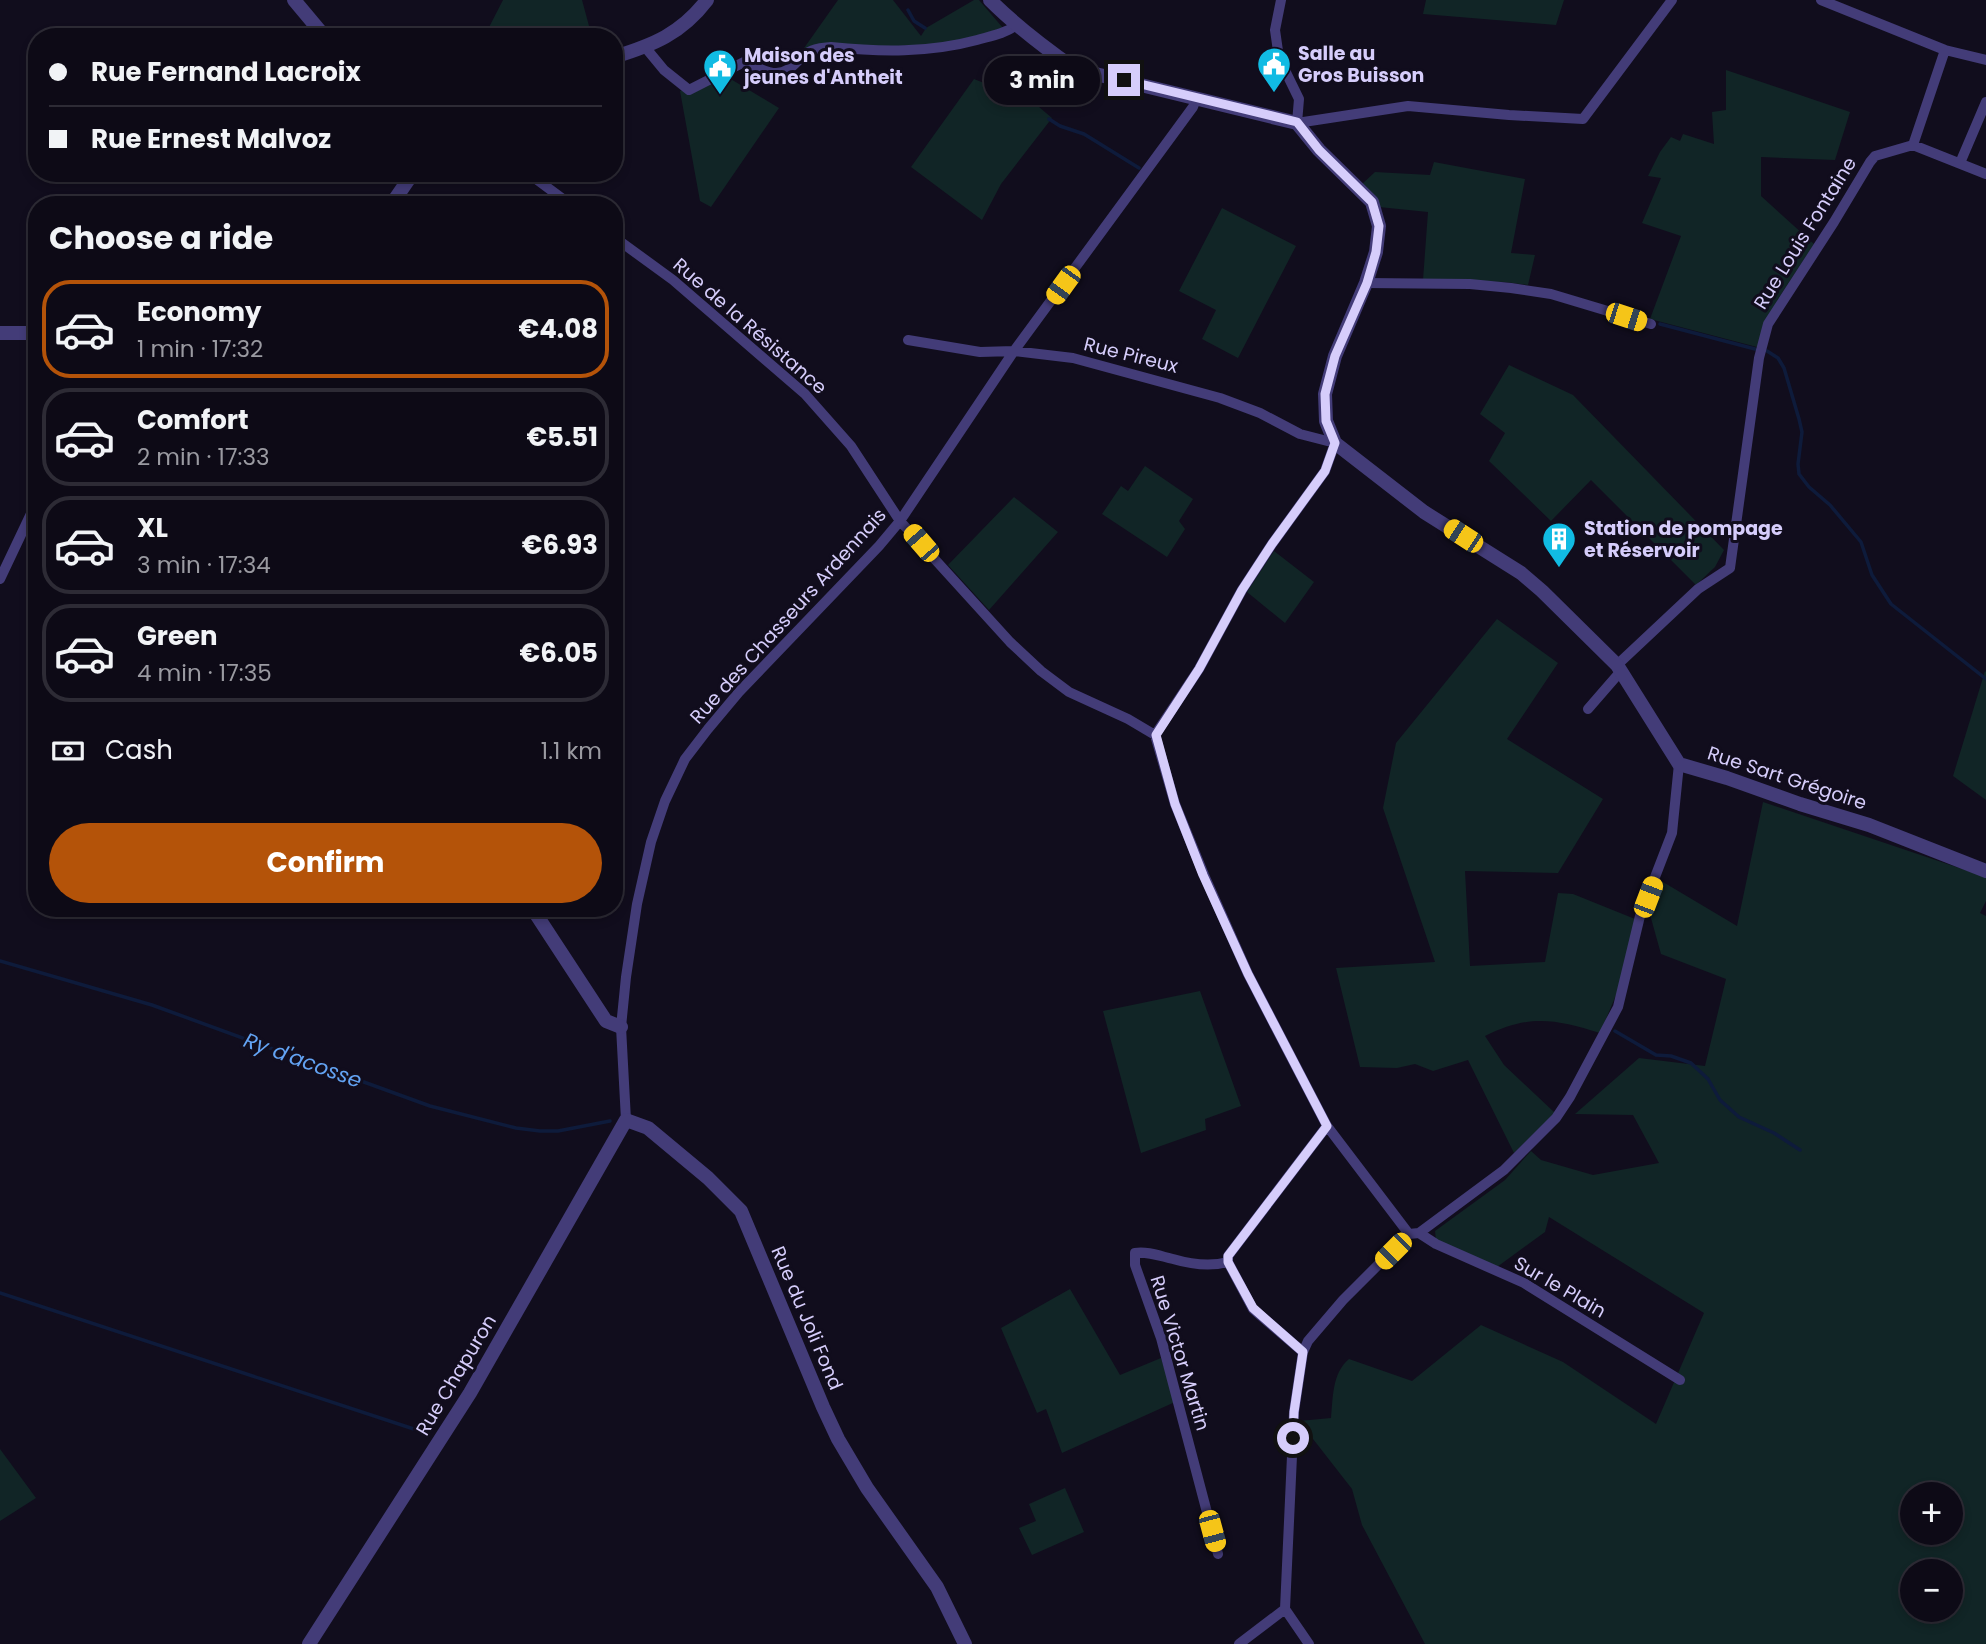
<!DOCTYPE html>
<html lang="en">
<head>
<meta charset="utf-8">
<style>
	:root { --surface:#0d0a16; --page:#1b1823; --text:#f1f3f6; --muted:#9a9aa1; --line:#2d2b35; --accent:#b45309 }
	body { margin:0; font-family:Poppins,sans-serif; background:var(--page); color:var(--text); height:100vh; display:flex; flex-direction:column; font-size:26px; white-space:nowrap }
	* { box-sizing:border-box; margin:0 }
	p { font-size:23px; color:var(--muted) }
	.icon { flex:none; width:38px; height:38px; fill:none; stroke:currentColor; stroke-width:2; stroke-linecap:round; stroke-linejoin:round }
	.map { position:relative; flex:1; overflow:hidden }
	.sheet { position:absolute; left:28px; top:196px; width:595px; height:721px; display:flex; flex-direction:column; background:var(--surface); border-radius:28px; box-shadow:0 4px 10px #0003,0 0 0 2px var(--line) }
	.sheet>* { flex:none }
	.banner { position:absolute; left:28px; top:28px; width:595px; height:154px; border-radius:28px; box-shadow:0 4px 10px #0003,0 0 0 2px var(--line); display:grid; align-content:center; height:154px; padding:0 21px; background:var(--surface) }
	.fabs { position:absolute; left:1900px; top:1482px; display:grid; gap:14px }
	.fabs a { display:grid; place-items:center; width:63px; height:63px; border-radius:50%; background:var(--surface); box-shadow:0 4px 10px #0003,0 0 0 2px var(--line); font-size:35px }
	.end { position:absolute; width:32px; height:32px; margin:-16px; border:9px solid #d6cdfb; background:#111; box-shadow:0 0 0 4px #111 }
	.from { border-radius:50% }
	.bubble { position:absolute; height:49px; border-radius:24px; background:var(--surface); box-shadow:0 4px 10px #0003,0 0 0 2px var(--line); font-size:23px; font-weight:700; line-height:49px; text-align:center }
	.car { position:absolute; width:21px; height:42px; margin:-21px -10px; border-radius:9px; box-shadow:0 0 5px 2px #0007; background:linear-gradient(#f5c518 24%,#345 0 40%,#f5c518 0 76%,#345 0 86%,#f5c518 0) }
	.banner b { display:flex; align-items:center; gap:24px; height:66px; font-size:26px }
	.banner b+b { border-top:2px solid var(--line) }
	.banner i { width:18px; height:18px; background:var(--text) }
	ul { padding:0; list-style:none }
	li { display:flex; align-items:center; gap:21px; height:98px; margin:0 14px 10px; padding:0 7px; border:4px solid var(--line); border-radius:28px }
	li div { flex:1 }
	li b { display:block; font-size:26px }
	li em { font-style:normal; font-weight:700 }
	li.selected { border-color:var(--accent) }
	li>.icon { width:63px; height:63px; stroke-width:1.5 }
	h2 { padding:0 21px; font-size:32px; line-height:84px }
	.pay { display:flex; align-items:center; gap:18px; height:77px; padding:0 21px; font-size:26px }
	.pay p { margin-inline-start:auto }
	.action { display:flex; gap:14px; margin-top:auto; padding:14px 21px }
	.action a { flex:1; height:80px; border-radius:42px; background:var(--accent); color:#fff; font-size:28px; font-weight:700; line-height:80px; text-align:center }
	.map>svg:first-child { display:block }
	.green { fill:#112526; fill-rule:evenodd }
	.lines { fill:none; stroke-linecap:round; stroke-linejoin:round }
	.stream { stroke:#0e1b3b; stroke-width:3.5 }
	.minor { stroke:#433c78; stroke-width:10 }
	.tertiary { stroke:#433c78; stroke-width:14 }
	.route { stroke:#d6cdfb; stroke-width:9 }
	.labels { text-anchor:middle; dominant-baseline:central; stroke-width:6; stroke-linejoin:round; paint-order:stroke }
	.poi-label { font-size:19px; font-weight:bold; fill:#d6cdfb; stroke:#110d1d; text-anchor:start }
	.street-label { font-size:19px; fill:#d6cdfb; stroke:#110d1d }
	.water-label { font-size:21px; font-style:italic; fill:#63a3f3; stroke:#110d1d }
</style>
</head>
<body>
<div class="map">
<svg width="1986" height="1644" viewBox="0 0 1986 1644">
	<rect width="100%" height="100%" fill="#110d1d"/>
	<path class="green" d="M503,0h79l10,37h-108z
		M838,0h55l28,36 5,-8 48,-28h5l24,28 -48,15 -153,8z
		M1426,0h138l-8,25 -133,-11z
		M1726,70l124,42 -15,48 -74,-3v39l53,48 -36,55 -21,48 -107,-28 31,-83 -39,-13 19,-45 -13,-2 12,-24 11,-15 9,4 3,-7 31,10 -2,-32 14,-2z
		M724,75l55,33 -68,99 -11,-6 -20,-110z
		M974,79l15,6 26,18 24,4 13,11 -51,66 -19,36 -71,-53z
		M1434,162l91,17 -14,74 24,2 -7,30 -23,-3 -82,-2 5,-68 -49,-5 -18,-22 14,-13 55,3z
		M1222,208l74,38 -58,112 -36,-19 14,-29 -37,-19z
		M1509,365l64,30 151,155 -9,17 -19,18 -105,-105 -40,41 -62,-60 16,-28 -25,-19z
		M1145,466l48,33 -14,22 6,8 -18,28 -65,-43 19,-28 7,5z
		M1014,497l44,35 -69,78 -41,-45z
		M1274,551l40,31 -29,41 -38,-31z
		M1497,619l61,44 -51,76 96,60 -45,74 -93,-2 5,95 75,-4 13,-69 15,1 62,25 -16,69 -19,45c-45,-14 -71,-19 -115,3l19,29 51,48 -41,40 -46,-93 -35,11 -18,-7 -18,4 -37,-1 -24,-99 99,-6 -52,-154 13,-65z
		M1985,671l1,1v128l-33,-24z
		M1763,802l223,75v24l-6,12 6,3v728h-561l-63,-119 -10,-36 -53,-68 32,-3c2,-20 1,-45 18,-59l63,22 69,-56 82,37 93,62 48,-111 -155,-96 -4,15 -48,35 -61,-27 -1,-9 70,-51 26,-29 10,9 52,15 66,-12 -26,-48 -58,-1 64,-56 66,8 21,-87 -65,-25 -12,-43 9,-32 79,47zM1913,1494h38v39h-38zM1913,1572h38v38h-38z
		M1200,991l41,115 -36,13 1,11 -65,23 -38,-142z
		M1070,1289l50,86 41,-17 14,44 -113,51 -16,-44 -9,4 -36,-85z
		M0,1449l36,49 -36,23z
		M1065,1488l19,44 -52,23 -13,-27 17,-7 -7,-17z"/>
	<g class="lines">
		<path class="stream" d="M908,10l6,11 11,7
			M1049,119l11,7 24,8 55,34
			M1660,324l95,25
			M1767,351l11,7 6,10 15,51 3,13 -4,32 1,10 10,13 21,18 31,37 11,33 19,29 95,75
			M0,961l152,44 278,101 86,22 24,3h18l52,-10
			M1615,1031l41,24 15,1 20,7 17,16 12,21 19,17 35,16 26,17
			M0,1293l429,141"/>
		<path class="minor" d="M1281,0l-6,30 4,28 20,41 -2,24 111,-17 101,9 74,4 89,-119
			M1821,0l124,50 41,10
			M645,47l19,23 25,20 55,-28c9,3 22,11 32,11 16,0 20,-14 33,-21 6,-4 15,-4 22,-5 49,5 98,6 146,-7 14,-4 27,-6 40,-15
			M1913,145l32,-95
			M1913,145l73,29
			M1960,163l26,-61
			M528,173l43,32
			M614,237l59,43 132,114 46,52 49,75 110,121 31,29 28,21 59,27 27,16 20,69 29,71 44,99 79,152 82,108
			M1366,283l104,1 41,4 40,6 100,30
			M908,340l72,12 34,-1 59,7 147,40 40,15 40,21 35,9 -10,28 -53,73 -30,46 -43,79 -44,66
			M0,579l37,-78
			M1617,665l81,-76 32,-21 29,-210 9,-34 66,-102 36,-60 5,-6 38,-11
			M1588,709l33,-38
			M626,1120l-5,-93 5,-50 11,-73 14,-62 14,-41 20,-42 23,-30 31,-37 140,-146 21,-25 114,-170 179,-244 4,-10
			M1419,1233l17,11 88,39 156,97
			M1303,1352l-50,-43 -25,-47v-6l99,-130
			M1218,1554l-57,-216 -26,-73v-12c12,-2 25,3 38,6 17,5 37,8 55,3
			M1285,1609l24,35
			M1239,1644l46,-35 9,-197 9,-60 5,-11 35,-41 66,-66 10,-1 85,-63 52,-52 14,-21 48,-90 22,-91 32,-83 7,-69"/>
		<path class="tertiary" d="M294,0l31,37
			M990,0c26,26 55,48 85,69l222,54 22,27 53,52 7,24 -3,26 -10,31 -31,73 -10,38 1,27 9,22 89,69 97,61 21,18 75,74 62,99 48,14 73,26 69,21 117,46
			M614,57c39,-12 67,-23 93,-57
			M391,205l22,-32
			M0,333h37
			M532,908l74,113 15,6
			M309,1644l161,-251 156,-273 22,8 60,50 33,33 82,196 15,32 29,49 70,99 28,57"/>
	</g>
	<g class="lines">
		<path class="route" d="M1124,80l173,42 22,28 53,52 7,24 -3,26 -9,31 -32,73 -10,38 1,27 9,22 -10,28 -53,73 -30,46 -43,79 -43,66 19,69 28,71 45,99 79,152 -99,130v6l25,46 50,44 -9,60 -1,26"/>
	</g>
	<defs>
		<g id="civic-pin" transform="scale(1.75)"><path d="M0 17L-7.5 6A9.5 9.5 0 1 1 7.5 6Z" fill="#11bbe3" stroke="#110d1d"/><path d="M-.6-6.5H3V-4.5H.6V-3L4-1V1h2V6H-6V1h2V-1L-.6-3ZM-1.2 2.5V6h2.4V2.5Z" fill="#fff"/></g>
		<g id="building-pin" transform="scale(1.75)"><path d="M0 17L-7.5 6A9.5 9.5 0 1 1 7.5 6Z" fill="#11bbe3" stroke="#110d1d"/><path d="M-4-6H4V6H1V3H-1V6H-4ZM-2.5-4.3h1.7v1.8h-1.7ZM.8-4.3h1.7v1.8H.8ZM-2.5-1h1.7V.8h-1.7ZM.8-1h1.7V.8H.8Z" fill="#fff"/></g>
	</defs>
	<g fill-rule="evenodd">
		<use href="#civic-pin" x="1274" y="64"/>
		<use href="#civic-pin" x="720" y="66"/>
		<use href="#building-pin" x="1559" y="539"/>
	</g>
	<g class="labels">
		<g class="poi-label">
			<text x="1298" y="53">Salle au<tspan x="1298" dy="22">Gros Buisson</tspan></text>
			<text x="744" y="55">Maison des<tspan x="744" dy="22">jeunes d'Antheit</tspan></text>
			<text x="1584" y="528">Station de pompage<tspan x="1584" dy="22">et Réservoir</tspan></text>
		</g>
		<g class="street-label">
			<text transform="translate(1805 233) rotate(-58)">Rue Louis Fontaine</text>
			<text transform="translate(750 326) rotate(41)">Rue de la Résistance</text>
			<text transform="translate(1131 355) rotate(14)">Rue Pireux</text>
			<text transform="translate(788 616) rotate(-48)">Rue des Chasseurs Ardennais</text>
			<text transform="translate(1787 778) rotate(18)">Rue Sart Grégoire</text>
			<text transform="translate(1560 1287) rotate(30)">Sur le Plain</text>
			<text transform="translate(807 1318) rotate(67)">Rue du Joli Fond</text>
			<text transform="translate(1180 1353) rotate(73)">Rue Victor Martin</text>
			<text transform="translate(456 1375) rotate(-59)">Rue Chapuron</text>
		</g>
		<g class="water-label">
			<text transform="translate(303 1060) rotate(20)">Ry d'acosse</text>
		</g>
	</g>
</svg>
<div class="fabs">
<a>+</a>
<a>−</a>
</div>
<i class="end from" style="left:1293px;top:1438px"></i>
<i class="end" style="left:1124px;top:80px"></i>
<div class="bubble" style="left:984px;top:56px;width:116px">3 min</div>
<i class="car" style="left:1063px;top:285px;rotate:216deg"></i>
<i class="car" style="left:1626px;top:317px;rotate:108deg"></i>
<i class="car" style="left:1463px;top:536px;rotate:303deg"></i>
<i class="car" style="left:921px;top:543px;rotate:319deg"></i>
<i class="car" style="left:1648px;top:897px;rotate:21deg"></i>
<i class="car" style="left:1393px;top:1251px;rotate:225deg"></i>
<i class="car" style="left:1212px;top:1531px;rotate:165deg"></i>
<div class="banner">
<b><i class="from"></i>Rue Fernand Lacroix</b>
<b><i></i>Rue Ernest Malvoz</b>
</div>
<section class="sheet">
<h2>Choose a ride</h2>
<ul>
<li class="selected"><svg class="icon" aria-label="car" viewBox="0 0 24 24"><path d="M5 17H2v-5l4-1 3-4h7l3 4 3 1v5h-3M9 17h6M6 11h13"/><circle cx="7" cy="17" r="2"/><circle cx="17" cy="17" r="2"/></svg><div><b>Economy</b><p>1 min · 17:32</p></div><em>€4.08</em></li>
<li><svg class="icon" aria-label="car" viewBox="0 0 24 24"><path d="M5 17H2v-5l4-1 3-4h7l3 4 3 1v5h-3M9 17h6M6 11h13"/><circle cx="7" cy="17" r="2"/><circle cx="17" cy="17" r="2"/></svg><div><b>Comfort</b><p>2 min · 17:33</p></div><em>€5.51</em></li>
<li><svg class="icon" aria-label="car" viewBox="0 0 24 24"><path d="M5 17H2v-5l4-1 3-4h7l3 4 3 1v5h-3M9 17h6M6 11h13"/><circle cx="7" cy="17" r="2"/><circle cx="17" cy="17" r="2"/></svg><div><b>XL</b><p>3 min · 17:34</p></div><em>€6.93</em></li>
<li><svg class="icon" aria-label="car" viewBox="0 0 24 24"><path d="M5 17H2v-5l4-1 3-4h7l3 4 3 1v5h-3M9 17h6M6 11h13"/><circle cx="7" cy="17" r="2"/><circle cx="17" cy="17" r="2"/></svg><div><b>Green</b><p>4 min · 17:35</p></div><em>€6.05</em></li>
</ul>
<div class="pay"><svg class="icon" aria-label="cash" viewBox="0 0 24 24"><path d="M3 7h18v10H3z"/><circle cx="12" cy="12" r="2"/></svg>Cash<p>1.1 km</p></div>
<div class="action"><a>Confirm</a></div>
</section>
</div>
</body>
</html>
